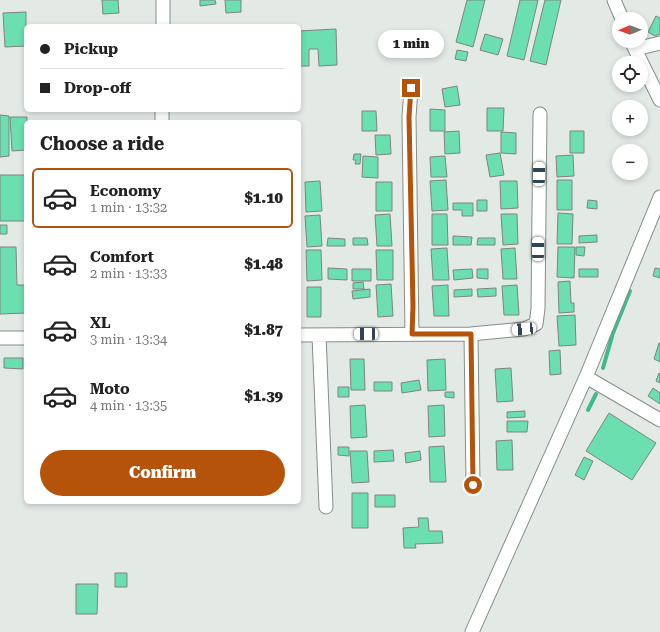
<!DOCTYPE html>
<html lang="en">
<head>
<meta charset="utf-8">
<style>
	:root { --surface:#fff; --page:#f2f2f2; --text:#222; --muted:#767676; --line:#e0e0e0; --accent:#b45309 }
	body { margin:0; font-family:"Roboto Serif",serif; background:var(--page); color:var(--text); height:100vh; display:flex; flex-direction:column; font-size:15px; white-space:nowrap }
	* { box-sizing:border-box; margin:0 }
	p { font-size:13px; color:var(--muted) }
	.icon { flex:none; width:22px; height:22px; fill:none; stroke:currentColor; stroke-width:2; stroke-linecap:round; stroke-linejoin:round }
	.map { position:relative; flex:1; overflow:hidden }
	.side { position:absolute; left:24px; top:120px; width:277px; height:384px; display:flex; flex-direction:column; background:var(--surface); border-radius:6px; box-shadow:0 2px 6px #0003 }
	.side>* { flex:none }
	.top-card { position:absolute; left:24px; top:24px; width:277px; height:88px; border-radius:6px; box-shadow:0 2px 6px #0003; display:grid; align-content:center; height:88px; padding:0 16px; background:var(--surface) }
	.needle { width:26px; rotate:269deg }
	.buttons { position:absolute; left:612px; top:12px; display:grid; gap:8px }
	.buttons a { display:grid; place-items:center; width:36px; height:36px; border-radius:50%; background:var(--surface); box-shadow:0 2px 6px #0003; font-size:20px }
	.end { position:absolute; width:18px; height:18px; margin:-9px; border:5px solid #b45309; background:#fff; box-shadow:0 0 0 2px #fff }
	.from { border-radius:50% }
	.bubble { position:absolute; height:28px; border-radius:14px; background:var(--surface); box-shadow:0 2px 6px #0003; font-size:13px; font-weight:800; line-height:28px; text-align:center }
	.car { position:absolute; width:12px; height:24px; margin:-12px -6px; border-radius:5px; box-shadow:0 0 3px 1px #0007; background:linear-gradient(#fff 24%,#345 0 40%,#fff 0 76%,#345 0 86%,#fff 0) }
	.top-card b { display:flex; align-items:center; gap:14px; height:38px; font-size:15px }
	.top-card b+b { border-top:1px solid var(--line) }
	.top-card i { width:10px; height:10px; background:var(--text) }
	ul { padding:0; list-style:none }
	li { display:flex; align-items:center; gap:12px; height:60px; margin:0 8px 6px; padding:0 8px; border:2px solid transparent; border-radius:6px }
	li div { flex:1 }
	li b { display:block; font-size:15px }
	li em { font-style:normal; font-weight:800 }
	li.selected { border-color:var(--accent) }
	li>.icon { width:36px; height:36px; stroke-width:1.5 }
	h2 { padding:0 16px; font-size:18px; line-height:48px }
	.cta { display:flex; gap:8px; margin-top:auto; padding:8px 16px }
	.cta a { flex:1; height:46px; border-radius:24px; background:var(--accent); color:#fff; font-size:16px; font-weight:800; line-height:46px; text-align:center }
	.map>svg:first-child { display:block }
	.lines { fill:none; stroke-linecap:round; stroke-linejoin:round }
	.stream { stroke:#41ba8b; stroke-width:4 }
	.building { fill:#6bdfaf; stroke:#7e8481 }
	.street-casing { stroke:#868d89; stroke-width:15 }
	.street { stroke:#fff; stroke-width:13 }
	.route { stroke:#b45309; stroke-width:5 }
</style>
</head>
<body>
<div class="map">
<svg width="660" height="632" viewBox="0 0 660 632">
	<rect width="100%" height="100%" fill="#e3eae6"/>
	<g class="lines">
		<path class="stream" d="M603,368l10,-35 17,-42
			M588,410l8,-16"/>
	</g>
	<path class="building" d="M102,0h16l1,13 -16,1z
		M200,0h15l1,4 -16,2z
		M225,0h16v12l-15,1z
		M467,0h18l-12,47 -17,-5z
		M520,0h18l-14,60 -17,-4z
		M545,0h16l-15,65 -16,-4z
		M26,12v34l-21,1 -2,-34z
		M656,16l4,2v16l-5,2 -7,-4z
		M336,29l1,36 -18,1 -1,-17h-9v17h-10v-35z
		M485,34l18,5 -5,16 -18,-5z
		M457,50l11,2 -2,9 -11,-2z
		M457,86l3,19 -15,2 -3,-18z
		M487,108h17l-1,23h-16z
		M430,109l15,1v21h-15z
		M362,111h14l1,20h-15z
		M0,115l9,1v40l-9,1z
		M10,117h17l-1,33 -14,1z
		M459,131l1,22 -15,1 -1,-22z
		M570,131h14v22h-14z
		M501,132l15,1v21l-15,-1z
		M375,135h15l1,19 -15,1z
		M500,153l4,22 -14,2 -4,-22z
		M354,154h7l-1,10h-5l1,-4h-3z
		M573,155l1,21 -17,1 -1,-21z
		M363,156l15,1v21l-16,-1z
		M445,156l2,21h-16l-1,-20z
		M0,175h26v46h-26z
		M446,180l2,30 -16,1 -2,-30z
		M557,180h15v30h-15z
		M320,181l2,30 -16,1 -1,-30z
		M500,181h17l1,27 -17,1z
		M376,182h16v29h-16z
		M477,200h10v11h-10z
		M588,200l9,1v8l-10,-1z
		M453,203h20v13h-11v-6h-9z
		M558,213l15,1 -1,30h-15z
		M390,214l2,32h-15l-2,-31z
		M432,214h15l1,31h-16z
		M501,214h16l1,30 -15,1z
		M320,215l2,31 -15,1 -2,-31z
		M0,225h7v9h-7z
		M597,235v7l-18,1v-7z
		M453,236l19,1 -1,8h-18z
		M328,238l17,1v7h-18z
		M353,238h14l1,7h-15z
		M478,238h17v7h-18z
		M0,247h16l1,38h9v28l-26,1z
		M558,247h17l-1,31 -17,-1z
		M576,247h9l-1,9 -8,-1z
		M447,248l2,32h-16l-2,-31z
		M515,248l2,31h-14l-2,-30z
		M306,250h15l1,30 -15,1z
		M376,250h17v30h-16z
		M328,268l19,1v11l-19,-1z
		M655,268l5,1v9l-7,-2z
		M352,269h19v12h-19z
		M472,269l1,9 -19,2 -1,-10z
		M477,269h11v10l-11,-1z
		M579,269h19v8h-19z
		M570,281l1,22h3v9l-15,1 -1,-31z
		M363,282l1,7h-11v-6z
		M391,284l2,32 -15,1 -2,-32z
		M448,285l1,31h-15l-2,-30z
		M517,285l2,30h-15l-2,-29z
		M307,287h14v30h-14z
		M496,288v8l-18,1 -1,-8z
		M370,289v8l-17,2 -1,-8z
		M472,289v7l-18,1v-7z
		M575,315l1,30 -17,1 -2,-30z
		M659,343h1v19l-6,-3z
		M560,350l1,24 -11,1 -1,-24z
		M4,358h19v11l-19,-1z
		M350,359h14l1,31h-14z
		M445,359l1,31 -18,1 -1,-31z
		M511,368l2,33 -16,1 -2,-33z
		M659,373l1,1v9l-4,-2z
		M419,380l2,10 -19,3 -1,-10z
		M374,382h18v9h-18z
		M338,387h11v10h-11z
		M653,388l7,5v11l-12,-8z
		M445,392h9v6l-9,-1z
		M365,405l2,32 -16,1 -1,-32z
		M444,405l1,31 -16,1 -1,-31z
		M525,411v6l-18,1v-6z
		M609,413l47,30 -24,37 -46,-29z
		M507,421h21l-1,11h-20z
		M512,440l1,30h-16l-1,-29z
		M444,446l2,36h-16l-1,-35z
		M338,447h11v9l-11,-1z
		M393,450l1,11 -20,1v-11z
		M350,451h17l2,31 -17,1z
		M420,451l1,9 -15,3 -1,-10z
		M584,457l9,4 -9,19 -9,-5z
		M352,493h16v35h-16z
		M375,495h20v12h-20z
		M418,518h10l1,13h13l1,12 -28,1 1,4h-12l-1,-20 16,-1z
		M115,573h12v14h-12z
		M76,584h22l-1,30h-21z"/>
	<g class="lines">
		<g class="street-casing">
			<path id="street" d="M614,0l8,19
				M163,26v-26
				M631,41l29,59
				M635,49l25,-6
				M411,88l-2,29 3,217
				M162,122v-12
				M471,334l2,151
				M299,335l172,-1 53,-5 12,-5 2,-15 2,-195
				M319,335l7,172
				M0,338h26
				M586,377l74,43
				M472,632l114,-255 74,-180"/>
		</g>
		<use href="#street" class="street"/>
	</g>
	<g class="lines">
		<path class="route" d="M411,88l-2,29 4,189 -1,28h59l2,151"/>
	</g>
</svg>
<div class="buttons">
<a><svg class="needle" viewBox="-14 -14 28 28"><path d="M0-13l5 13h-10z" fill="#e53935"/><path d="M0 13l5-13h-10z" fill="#767676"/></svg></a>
<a><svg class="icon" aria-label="locate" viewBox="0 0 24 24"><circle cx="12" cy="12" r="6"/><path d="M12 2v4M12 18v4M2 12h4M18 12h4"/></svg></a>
<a>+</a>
<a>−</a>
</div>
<i class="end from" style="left:473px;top:485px"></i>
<i class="end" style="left:411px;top:88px"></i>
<div class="bubble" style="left:378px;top:30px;width:66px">1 min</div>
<i class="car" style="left:539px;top:174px;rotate:1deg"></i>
<i class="car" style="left:538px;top:249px;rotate:0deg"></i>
<i class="car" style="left:524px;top:329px;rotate:265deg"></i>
<i class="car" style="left:366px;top:334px;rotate:270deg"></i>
<div class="top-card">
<b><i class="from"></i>Pickup</b>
<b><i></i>Drop-off</b>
</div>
<section class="side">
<h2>Choose a ride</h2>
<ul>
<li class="selected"><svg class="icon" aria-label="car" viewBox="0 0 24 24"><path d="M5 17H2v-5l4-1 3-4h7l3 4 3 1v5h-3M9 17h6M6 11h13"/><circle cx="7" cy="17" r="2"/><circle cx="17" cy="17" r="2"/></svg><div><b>Economy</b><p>1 min · 13:32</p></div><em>$1.10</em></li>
<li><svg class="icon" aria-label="car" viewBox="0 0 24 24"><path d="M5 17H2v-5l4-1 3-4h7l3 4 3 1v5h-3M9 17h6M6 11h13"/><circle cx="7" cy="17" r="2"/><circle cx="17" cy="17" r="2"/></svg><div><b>Comfort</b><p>2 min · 13:33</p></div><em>$1.48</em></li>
<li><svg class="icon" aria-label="car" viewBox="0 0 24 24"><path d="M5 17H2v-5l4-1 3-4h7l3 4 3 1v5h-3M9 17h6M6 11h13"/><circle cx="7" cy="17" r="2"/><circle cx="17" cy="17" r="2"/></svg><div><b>XL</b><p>3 min · 13:34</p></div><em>$1.87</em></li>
<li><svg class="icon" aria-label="car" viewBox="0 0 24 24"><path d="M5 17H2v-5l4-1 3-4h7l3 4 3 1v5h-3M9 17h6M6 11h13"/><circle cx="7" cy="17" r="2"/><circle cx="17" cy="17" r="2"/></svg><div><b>Moto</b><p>4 min · 13:35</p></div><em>$1.39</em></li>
</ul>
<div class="cta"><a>Confirm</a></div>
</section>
</div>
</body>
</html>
